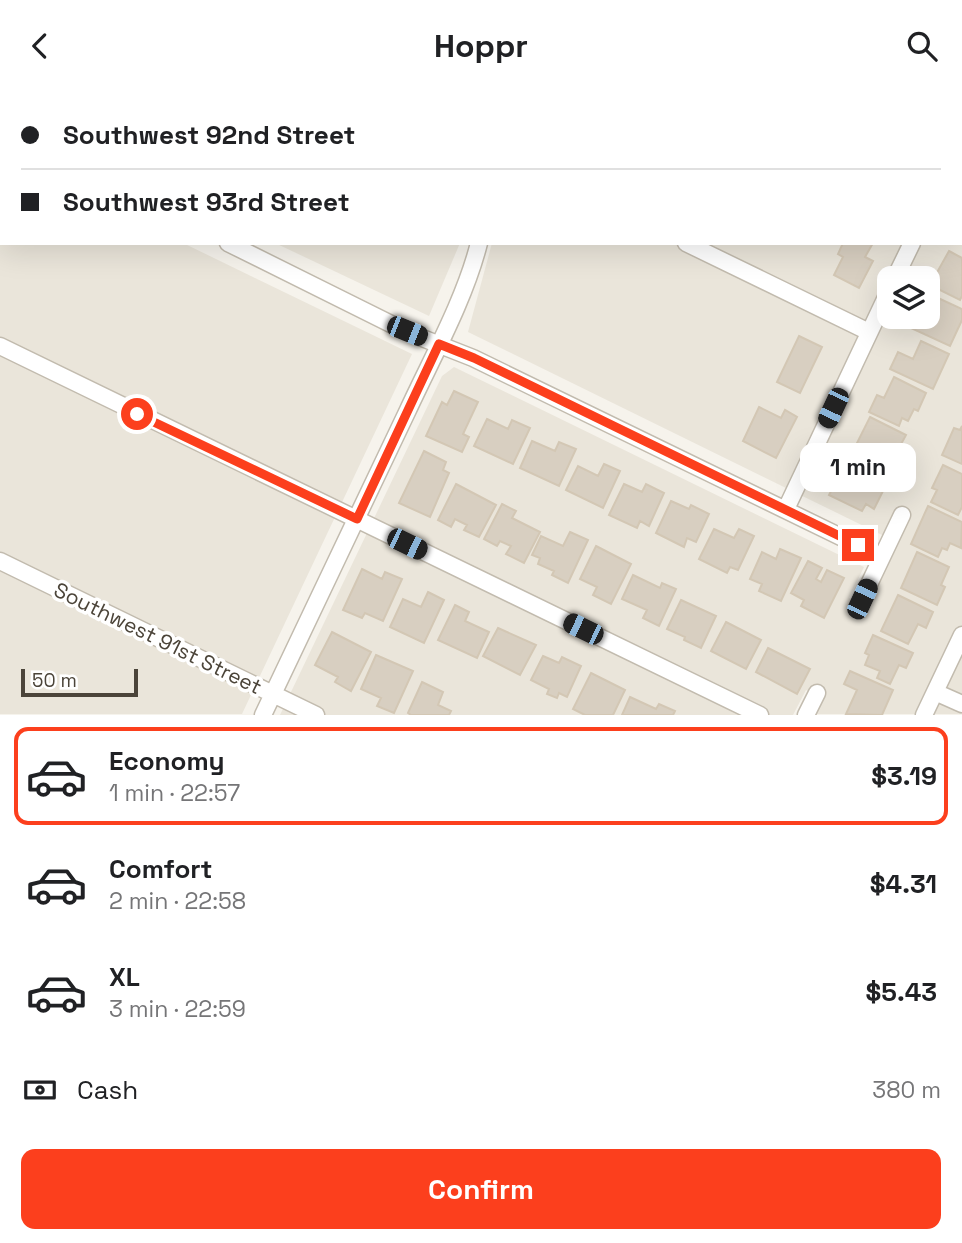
<!DOCTYPE html>
<html lang="en">
<head>
<meta charset="utf-8">
<style>
	:root { --surface:#fff; --page:#f6f6f6; --text:#202124; --muted:#757577; --line:#e0e0e0; --accent:#fc3f1d }
	body { margin:0; font-family:"Space Grotesk",sans-serif; background:var(--page); color:var(--text); height:100vh; display:flex; flex-direction:column; font-size:26px; white-space:nowrap }
	* { box-sizing:border-box; margin:0 }
	p { font-size:23px; color:var(--muted) }
	.icon { flex:none; width:38px; height:38px; fill:none; stroke:currentColor; stroke-width:2; stroke-linecap:round; stroke-linejoin:round }
	.map { position:relative; height:624px; overflow:hidden }
	.panel { display:flex; flex-direction:column; background:var(--surface); flex:1 }
	.panel>* { flex:none }
	.top-card { position:absolute; left:0px; top:0px; width:962px; height:154px; box-shadow:0 7px 28px #0002; display:grid; align-content:center; height:154px; padding:0 21px; background:var(--surface) }
	.tools { position:absolute; left:877px; top:175px; display:grid; gap:14px }
	.tools a { display:grid; place-items:center; width:63px; height:63px; border-radius:14px; background:var(--surface); box-shadow:0 7px 28px #0002; font-size:35px }
	.scale { position:absolute; left:21px; bottom:18px; width:117px; box-sizing:border-box; padding-left:7px; border:4px solid #4b4439; border-top:0; font-size:19px; line-height:24px; white-space:nowrap; color:#4b4439; -webkit-text-stroke:5px #fff; paint-order:stroke }
	.end { position:absolute; width:32px; height:32px; margin:-16px; border:9px solid #fc3f1d; background:#fff; box-shadow:0 0 0 4px #fff }
	.from { border-radius:50% }
	.bubble { position:absolute; height:49px; border-radius:14px; background:var(--surface); box-shadow:0 7px 28px #0002; font-size:23px; font-weight:600; line-height:49px; text-align:center }
	.car { position:absolute; width:21px; height:42px; margin:-21px -10px; border-radius:9px; box-shadow:0 0 5px 2px #0007; background:linear-gradient(#222 24%,#8ab4d8 0 40%,#222 0 76%,#8ab4d8 0 86%,#222 0) }
	.top-card b { display:flex; align-items:center; gap:24px; height:66px; font-size:26px }
	.top-card b+b { border-top:2px solid var(--line) }
	.top-card i { width:18px; height:18px; background:var(--text) }
	ul { padding:12px 0 0; list-style:none }
	li { display:flex; align-items:center; gap:21px; height:98px; margin:0 14px 10px; padding:0 7px; border:4px solid transparent; border-radius:14px }
	li div { flex:1 }
	li b { display:block; font-size:26px }
	li em { font-style:normal; font-weight:600 }
	li.active { border-color:var(--accent) }
	li>.icon { width:63px; height:63px; stroke-width:1.5 }
	.pay { display:flex; align-items:center; gap:18px; height:77px; padding:0 21px; font-size:26px }
	.pay p { margin-inline-start:auto }
	.action { display:flex; gap:14px; margin-top:auto; padding:14px 21px }
	.action a { flex:1; height:80px; border-radius:14px; background:var(--accent); color:#fff; font-size:28px; font-weight:600; line-height:80px; text-align:center }
	header { display:flex; justify-content:space-between; align-items:center; height:91px; padding:0 21px; background:var(--surface); font-size:32px; font-weight:600 }
	.map>svg:first-child { display:block }
	.residential { fill:#eae5da; fill-rule:evenodd }
	.building { fill:#d8cfc1; stroke:#d3c7b4; stroke-width:2 }
	.lines { fill:none; stroke-linecap:round; stroke-linejoin:round }
	.minor-casing { stroke:#c2bbae; stroke-width:19 }
	.minor { stroke:#fff; stroke-width:16 }
	.route { stroke:#fc3f1d; stroke-width:9 }
	.labels { text-anchor:middle; dominant-baseline:central; stroke-width:7; stroke-linejoin:round; paint-order:stroke }
	.street-label { font-size:21px; fill:#4b4439; stroke:#fff }
</style>
</head>
<body>
<header><svg class="icon" aria-label="back" viewBox="0 0 24 24"><path d="M15 5l-7 7 7 7"/></svg>Hoppr<svg class="icon" aria-label="search" viewBox="0 0 24 24"><circle cx="10" cy="10" r="6"/><path d="M15 15l6 6"/></svg></header>
<div class="map">
<svg width="962" height="624" viewBox="0 0 962 624">
	<rect width="100%" height="100%" fill="#f6f3ec"/>
	<path class="residential" d="M0,0h451l1,2h-450v150h181l229,111 -170,360h-242z
		M487,0h475v623h-147l8,-16 -17,-8 -13,25h-513l162,-339 12,-9 410,200 -15,31 19,9 31,-65 -17,-7 -414,-203 24,-89h469v-150h-473zM889,187h39v39h-39z
		M275,152h185l-31,73z"/>
	<path class="building" d="M843,152h30l-8,14 8,4 -14,27 -25,-13 9,-18 -5,-3z
		M949,160l13,7v38l-2,4 -30,-15z
		M938,207l24,11v11l-12,26 -39,-18 5,-11 13,-1z
		M799,245l23,11 -22,46 -23,-11z
		M921,250l28,13 -16,35 -43,-20 8,-17 15,7z
		M894,286l32,16 -8,18 -4,-2 -6,12 -6,-3 -3,8 -30,-14 8,-17 7,3z
		M454,300l24,11 -15,32 6,3 -7,15 -36,-16 16,-34 5,3z
		M759,316l22,11 4,-8 12,7 -21,41 -33,-17z
		M870,326l36,18 -13,24 -9,-4 -7,13 -26,-13z
		M487,328l21,10 4,-9 18,8 -17,36 -39,-18z
		M962,335v38l-20,-9 12,-27 6,2z
		M532,350l23,10 4,-9 17,7 -17,37 -39,-18z
		M424,360l22,11 -3,8 6,3 -19,44 -31,-14z
		M854,370l35,18 -15,30 -8,-5 -4,7 -33,-16 10,-19 6,3z
		M604,373l16,7 -17,37 -37,-18 12,-24 20,10z
		M943,374l19,9v33l-4,8 -27,-13 6,-12 -5,-2z
		M456,393l40,21 -17,32 -15,-7 3,-5 -12,-6 -4,8 -13,-7z
		M624,393l18,8 4,-8 18,9 -15,33 -9,-5 -3,7 -28,-13z
		M671,410l18,8 2,-4 18,9 -13,28 -9,-4 -3,9 -28,-14z
		M502,413l14,7 -4,7 28,14 -16,31 -18,-9 5,-8 -11,-5 -3,5 -13,-7z
		M928,415l34,16 -1,26 -11,-5 -3,7 -5,-2 -4,9 -27,-13z
		M714,438l20,9 5,-9 15,7 -16,34 -8,-3 -3,6 -28,-14z
		M570,441l18,8 -20,43 -16,-8 2,-4 -16,-7 2,-6 -8,-3 9,-19 22,10z
		M596,455l35,18 -20,40 -18,-9 4,-8 -17,-8z
		M780,458l21,9 -20,43 -22,-10 3,-7 -12,-5 12,-27 14,7z
		M917,461l32,15 -8,18 4,2 -8,18 -36,-17z
		M808,470l14,7 -6,11 5,3 6,-12 17,8 -20,40 -23,-12 3,-6 -13,-7z
		M362,478l20,10 3,-7 17,7 -19,42 -18,-8 -3,5 -19,-8z
		M633,484l27,13 2,-5 14,6 -17,37 -16,-8 4,-8 -25,-11z
		M428,501l16,8 -20,43 -34,-16 13,-28 18,8z
		M898,504l35,17 -7,16 -8,-4 -10,20 -27,-13z
		M681,509l35,16 -15,32 -17,-8 1,-3 -18,-8z
		M455,514l14,7 -4,9 24,11 -12,26 -39,-18z
		M726,531l35,18 -15,29 -35,-18z
		M498,537l38,17 -16,30 -37,-19z
		M332,541l39,20 -20,39 -16,-9 3,-5 -23,-12z
		M873,544l40,18 -7,15 -7,-3 -9,19 -13,-6 3,-7 -15,-6 4,-10 -4,-2z
		M768,557l42,21 -13,25 -41,-22z
		M376,564l37,16 -19,42 -17,-7 4,-8 -20,-9z
		M543,565l16,7 3,-6 19,9 -14,31 -8,-4 -2,5 -10,-4 2,-5 -18,-9z
		M850,580l43,19 -11,25 -36,-1 11,-24 -13,-6z
		M591,582l34,17 -12,25h-28l-12,-6z
		M422,591l21,10 -5,13 13,6 -2,4h-38l-3,-2z
		M630,606l26,12 3,-5 16,7 -2,4h-51z"/>
	<g class="lines">
		<g class="minor-casing">
			<path id="minor" d="M471,0l1,2
				M813,0l4,2
				M117,2l1,-2
				M367,2l4,-2
				M228,152l179,89 66,26 409,199
				M686,152l183,89
				M895,187l17,-35
				M0,255l760,369
				M786,418l103,-218
				M0,470l316,154
				M862,508l40,-84
				M935,601l27,12
				M263,624c48,-102 97,-203 145,-305 24,-52 57,-111 71,-167
				M806,624l11,-22
				M924,624l38,-80"/>
		</g>
		<use href="#minor" class="minor"/>
	</g>
	<g class="lines">
		<path class="route" d="M137,323l220,105 82,-175 35,14 384,187"/>
	</g>
	<g class="labels">
		<g class="street-label">
			<text transform="translate(158 547) rotate(26)">Southwest 91st Street</text>
		</g>
	</g>
</svg>
<div class="tools">
<a><svg class="icon" aria-label="layers" viewBox="0 0 24 24"><path d="M12 4l9 5-9 5-9-5zM3 14l9 5 9-5"/></svg></a>
</div>
<div class="scale">50 m</div>
<i class="end from" style="left:137px;top:323px"></i>
<i class="end" style="left:858px;top:454px"></i>
<div class="bubble" style="left:800px;top:352px;width:116px">1 min</div>
<i class="car" style="left:407px;top:240px;rotate:112deg"></i>
<i class="car" style="left:833px;top:317px;rotate:205deg"></i>
<i class="car" style="left:407px;top:453px;rotate:116deg"></i>
<i class="car" style="left:862px;top:508px;rotate:25deg"></i>
<i class="car" style="left:583px;top:538px;rotate:296deg"></i>
<div class="top-card">
<b><i class="from"></i>Southwest 92nd Street</b>
<b><i></i>Southwest 93rd Street</b>
</div>
</div>
<section class="panel">
<ul>
<li class="active"><svg class="icon" aria-label="car" viewBox="0 0 24 24"><path d="M5 17H2v-5l4-1 3-4h7l3 4 3 1v5h-3M9 17h6M6 11h13"/><circle cx="7" cy="17" r="2"/><circle cx="17" cy="17" r="2"/></svg><div><b>Economy</b><p>1 min · 22:57</p></div><em>$3.19</em></li>
<li><svg class="icon" aria-label="car" viewBox="0 0 24 24"><path d="M5 17H2v-5l4-1 3-4h7l3 4 3 1v5h-3M9 17h6M6 11h13"/><circle cx="7" cy="17" r="2"/><circle cx="17" cy="17" r="2"/></svg><div><b>Comfort</b><p>2 min · 22:58</p></div><em>$4.31</em></li>
<li><svg class="icon" aria-label="car" viewBox="0 0 24 24"><path d="M5 17H2v-5l4-1 3-4h7l3 4 3 1v5h-3M9 17h6M6 11h13"/><circle cx="7" cy="17" r="2"/><circle cx="17" cy="17" r="2"/></svg><div><b>XL</b><p>3 min · 22:59</p></div><em>$5.43</em></li>
</ul>
<div class="pay"><svg class="icon" aria-label="cash" viewBox="0 0 24 24"><path d="M3 7h18v10H3z"/><circle cx="12" cy="12" r="2"/></svg>Cash<p>380 m</p></div>
<div class="action"><a>Confirm</a></div>
</section>
</body>
</html>
